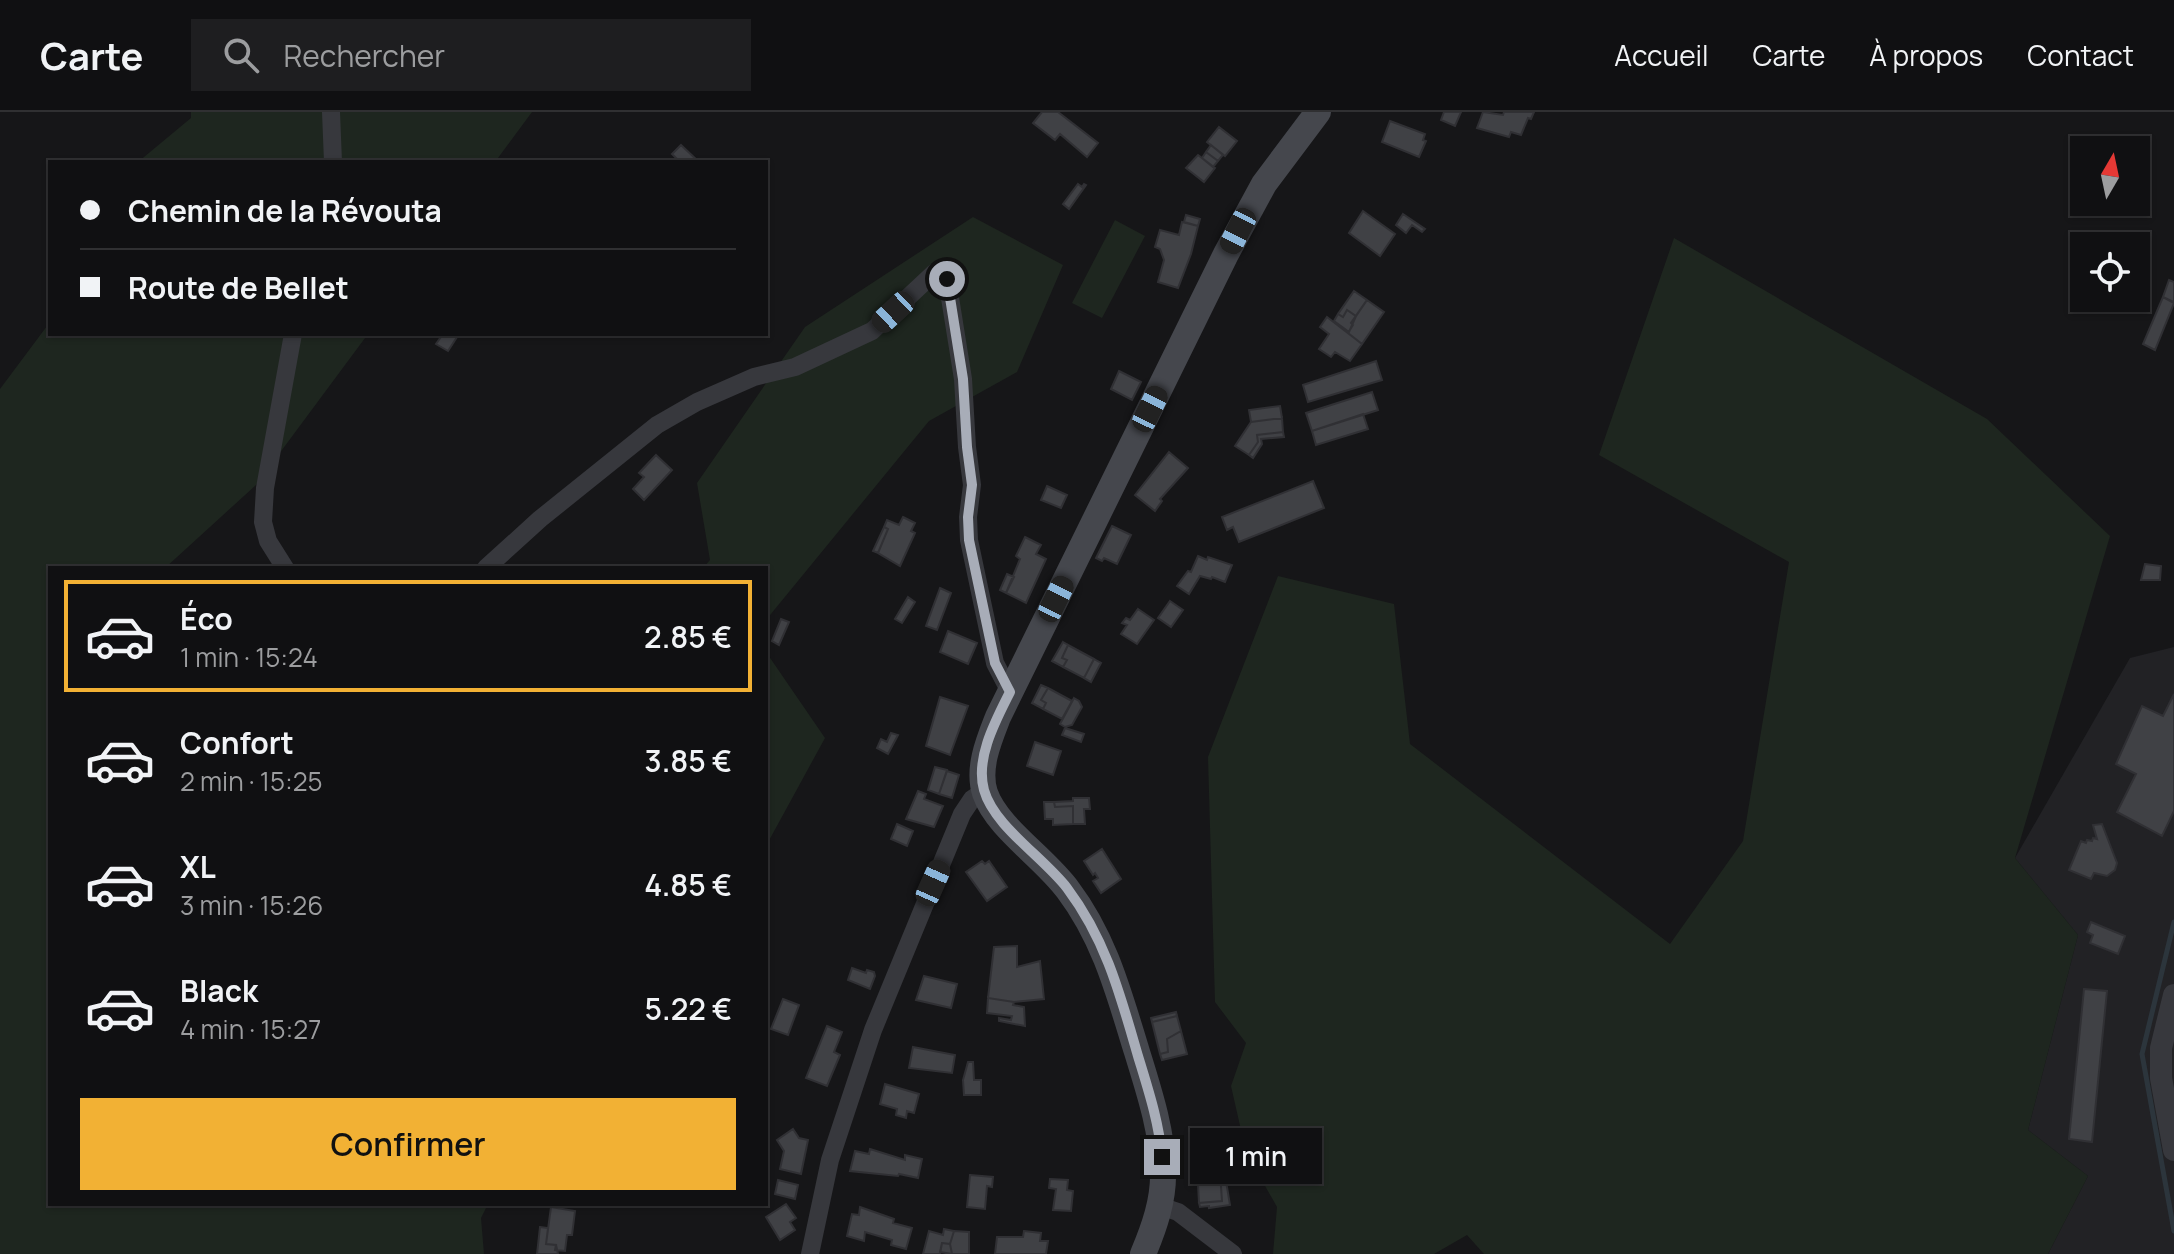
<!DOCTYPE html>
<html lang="fr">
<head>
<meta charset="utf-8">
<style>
	:root { --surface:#101012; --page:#1e1e20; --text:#f1f3f6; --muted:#9c9d9f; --line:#303032; --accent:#f2b134 }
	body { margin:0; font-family:Manrope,sans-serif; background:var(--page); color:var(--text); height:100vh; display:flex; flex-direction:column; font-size:30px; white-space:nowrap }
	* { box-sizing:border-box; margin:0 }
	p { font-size:26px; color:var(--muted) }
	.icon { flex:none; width:44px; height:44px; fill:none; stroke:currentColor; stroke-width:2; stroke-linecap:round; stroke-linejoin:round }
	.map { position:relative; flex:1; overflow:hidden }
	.side { position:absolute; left:48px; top:454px; width:720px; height:640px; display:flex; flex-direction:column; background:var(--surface); border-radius:0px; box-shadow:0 2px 6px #0004,0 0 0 2px var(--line) }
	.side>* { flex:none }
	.hud { position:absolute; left:48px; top:48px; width:720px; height:176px; border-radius:0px; box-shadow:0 2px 6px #0004,0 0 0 2px var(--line); display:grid; align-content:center; height:176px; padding:0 32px; background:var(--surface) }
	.needle { width:52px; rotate:9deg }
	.tools { position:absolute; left:2070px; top:24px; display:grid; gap:16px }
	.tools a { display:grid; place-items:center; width:80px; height:80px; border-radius:0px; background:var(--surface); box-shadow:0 2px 6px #0004,0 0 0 2px var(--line); font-size:40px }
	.end { position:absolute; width:36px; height:36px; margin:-18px; border:10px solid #a8adb8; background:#111; box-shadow:0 0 0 4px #111 }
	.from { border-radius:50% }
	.bubble { position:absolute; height:56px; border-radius:0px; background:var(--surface); box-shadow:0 2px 6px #0004,0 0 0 2px var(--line); font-size:26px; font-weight:600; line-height:56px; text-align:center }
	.car { position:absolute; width:24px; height:48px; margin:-24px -12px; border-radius:10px; box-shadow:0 0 6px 2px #0007; background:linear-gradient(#222 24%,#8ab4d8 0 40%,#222 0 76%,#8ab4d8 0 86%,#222 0) }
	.hud b { display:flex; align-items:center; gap:28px; height:76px; font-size:30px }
	.hud b+b { border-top:2px solid var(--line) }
	.hud i { width:20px; height:20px; background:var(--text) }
	ul { padding:14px 0 0; list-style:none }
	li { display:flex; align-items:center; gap:24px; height:112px; margin:0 16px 12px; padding:0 16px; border:4px solid transparent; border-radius:0px }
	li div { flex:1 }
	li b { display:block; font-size:30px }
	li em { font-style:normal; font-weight:600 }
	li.current { border-color:var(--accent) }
	li>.icon { width:72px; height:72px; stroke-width:1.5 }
	.button { display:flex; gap:16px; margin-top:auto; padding:16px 32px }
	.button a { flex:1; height:92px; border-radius:0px; background:var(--accent); color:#111; font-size:32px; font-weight:600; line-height:92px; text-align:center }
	header { display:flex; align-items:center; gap:48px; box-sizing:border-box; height:112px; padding:0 40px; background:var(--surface); border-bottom:2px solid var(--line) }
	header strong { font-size:38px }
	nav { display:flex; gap:44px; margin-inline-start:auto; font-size:28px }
	.search { width:560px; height:72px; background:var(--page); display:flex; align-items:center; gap:20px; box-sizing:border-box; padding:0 28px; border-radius:0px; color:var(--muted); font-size:30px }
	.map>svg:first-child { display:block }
	.built { fill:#222225 }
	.green { fill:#1e261f }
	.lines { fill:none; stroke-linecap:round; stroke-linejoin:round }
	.stream { stroke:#2c353c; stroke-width:5 }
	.building { fill:#404145; stroke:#303034; stroke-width:2 }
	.minor { stroke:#37383d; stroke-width:18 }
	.tertiary { stroke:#37383d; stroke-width:22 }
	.secondary { stroke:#45474d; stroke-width:26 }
	.route { stroke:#a8adb8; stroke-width:10 }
</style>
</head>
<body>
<header>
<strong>Carte</strong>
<div class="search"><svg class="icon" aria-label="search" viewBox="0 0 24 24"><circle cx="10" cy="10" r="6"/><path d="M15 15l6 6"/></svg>Rechercher</div>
<nav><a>Accueil</a><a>Carte</a><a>À propos</a><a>Contact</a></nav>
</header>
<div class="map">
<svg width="2174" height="1142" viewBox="0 0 2174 1142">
	<rect width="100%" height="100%" fill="#161618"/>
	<path class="built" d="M2174,535v607h-126l40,-78 -60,-46 50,-195 -63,-77 115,-200z"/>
	<path class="green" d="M191,0h341l-37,50h-357l53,-44z
		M973,105l90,48 -46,107 -88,49 -163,199v-52h-63l7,-8 -13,-77 108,-156z
		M1115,108l30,16 -43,82 -30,-15z
		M1674,126l313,181 123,117 -95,322 63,77 -50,195 60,46 -40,78h-564l-17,-19 -33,19h-161l4,-47 -31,-55 -15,-66 15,-43 -31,-41 -7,-245 70,-181 116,28 16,140 260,200 73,-103 46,-279 -190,-107z
		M50,210v12h318l-112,151 -91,83h-115v636h438l-7,14 3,36h-484v-865z
		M766,540l59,86 -59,108z"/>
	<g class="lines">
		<path class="stream" d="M2174,810l-32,132 32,177"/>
	</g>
	<path class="building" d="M1042,0h16l40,31 -11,14 -27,-23 -5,6 -22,-17z
		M1444,0h17l-6,14 -14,-6z
		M1483,0l20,3 1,-3h30l-3,7 -3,-1 -7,17 -10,-3 -2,5 -32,-9z
		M1390,9l35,13 -2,6 3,1 -7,16 -37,-15z
		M1219,15l18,14 -12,15 -18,-14z
		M681,33l18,17h-19l-8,-8z
		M1211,33l12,10 -5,6 -12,-9z
		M1206,40l12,9 -5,6 -11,-9z
		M1198,43l17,13 -11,14 -18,-14z
		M1078,72l4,3 2,-3 2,1 -17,24 -6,-5z
		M1363,99l32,23 -15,22 -31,-23z
		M1403,102l22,15 -3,3 -10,-7 -6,8 -10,-8z
		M1186,103l14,4 -2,7 -14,-4z
		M1182,110l16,4 -7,28 -13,34 -20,-6 6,-22 -4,-11 -5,-2 5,-17 19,5z
		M2169,168l5,2v20l-11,-5z
		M1354,179l13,9 -11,16 -9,-6 -4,7 -5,-3z
		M2163,185l11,6 -19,47 -12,-6z
		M1367,188l17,12 -22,32 -14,-11 5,-8 -2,-2z
		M1347,198l9,6 -7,16 -15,-11 4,-7 5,3z
		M1327,205l35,27 -12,17 -15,-9 -4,5 -12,-8 10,-15 -9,-7z
		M443,222h16l-11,17 -12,-7z
		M1376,249l6,19 -74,22 -5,-17z
		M1119,259l22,11 -9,18 -21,-11z
		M1372,280l6,18 -66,21 -6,-18z
		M1280,294l2,12 -31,4 -2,-12z
		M1363,302l5,15 -52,16 -4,-14z
		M1282,306l1,14 -26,3 1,7 -9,13 -14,-9 16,-24z
		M1283,320l1,5 -23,2 1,5 -9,14 -4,-3 9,-13 -1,-7z
		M1169,340l19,16 -28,31 2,2 -7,10 -20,-16z
		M656,343l16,15 -28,30 -11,-11 11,-12 -5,-4z
		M1313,369l11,27 -85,34 -6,-15 -6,3 -5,-13z
		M1047,374l20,9 -6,13 -20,-8z
		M903,405l12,6 -4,8 4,2 -15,33 -22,-13 10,-24 -4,-2 3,-7 12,5z
		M1112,414l19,9 -14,29 -13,-6 -2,3 -6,-3z
		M884,415l4,2 -10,24 -5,-2z
		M1025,425l16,8 -5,9 10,5 -20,44 -20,-10 14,-34 -4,-3z
		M1198,444l9,4 1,-3 24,8 -7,17 -13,-5 -1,2 -11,-3 -11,18 -12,-8 11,-15 3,1z
		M2145,452l16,2 -1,14h-19z
		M1007,462l7,3 -8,16 -6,-3z
		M940,476l11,5 -14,37 -11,-4z
		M908,485l7,5 -13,21 -7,-4z
		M1170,489l13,9 -12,17 -13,-9z
		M1138,497l16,11 -17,24 -16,-10 6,-9 -5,-2 4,-5 4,2z
		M781,507l8,3 -10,23 -7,-4z
		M948,519l29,12 -9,21 -28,-12z
		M1063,530l5,3 -6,13 5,2 -4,7 -11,-6z
		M1068,533l26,14 -10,19 -21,-11 4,-7 -5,-2z
		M1094,547l7,4 -10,19 -7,-4z
		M1041,573l7,3 -7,12 5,3 -3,6 -11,-6z
		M1048,576l24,13 -10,18 -19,-10 3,-6 -5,-3z
		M2174,582v117l-12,25 -45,-24 19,-38 -20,-10 26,-58 21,10z
		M940,585l28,9 -18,49 -24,-9z
		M1074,586l5,3 3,6 -10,18 -7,2 -5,-3z
		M1065,616l19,6 -3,8 -19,-7z
		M891,621l7,2 -10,19 -11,-6 4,-9 6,3z
		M1035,630l26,9 -8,24 -26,-9z
		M935,655l12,3 -8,24 -11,-4z
		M947,659l12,4 -7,23 -13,-4z
		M918,679l8,3 -2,5 19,7 -9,21 -28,-8z
		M1073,686h16l1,11h-6l1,15h-12v-18l-18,1 -1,-5 19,-1z
		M1044,690h10l1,5 18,-1v18l-20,1v-6h-8z
		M897,712l16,7 -6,15 -16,-7z
		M2102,712l15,39 -2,7 -8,6 -13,-3 -3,6 -22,-9 12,-29 5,2 1,-3 5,1 1,-3 4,1 -4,-14z
		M1102,737l19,30 -20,14 -8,-12 5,-3 -3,-5 -2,2 -9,-14z
		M982,749l3,3 4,-3 18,26 -20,14 -21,-29z
		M2091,810l34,14 -7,18 -28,-11 3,-8 -6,-3z
		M1017,834v21l23,-6 4,38 -30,3 -26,-4 6,-51z
		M852,856l14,5 1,-3 7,2 1,4 -5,13 -22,-9z
		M924,864l33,8 -6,24 -35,-8z
		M2084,877l23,2 -15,151 -23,-3z
		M988,886l26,4 -1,3 11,2 1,19 -26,-5v-3l12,2 1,-4 -25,-3z
		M783,887l16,6 -11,30 -17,-6z
		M1176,900l1,4 -25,6 -1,-4z
		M1177,904l4,15 -14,8 1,13 -8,2 -8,-32z
		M827,914l15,6 -8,20 6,3 -13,31 -21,-8z
		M1181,919l6,23 -25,6 -2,-6 8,-2 -1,-13z
		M913,935l42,8 -3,18 -43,-5z
		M968,950h5l1,18h7v15h-17l-1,-15z
		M885,972l34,10 -5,19 -7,-2 -1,7 -10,-3 1,-6 -17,-5z
		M793,1017l6,9 9,2 -7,34 -21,-5 4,-18 -7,-11z
		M870,1037l35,11v-5l17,4 -4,19 -19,-4 -1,2 -48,-5 5,-20 14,3z
		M1213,1047v4h10l7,42 -21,3v-2l-9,1 -1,-4 23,-2 -2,-29h-10l-1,-8 -12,1 -1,-5z
		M1209,1052l1,8h10l2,29 -23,2 -2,-38z
		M970,1063l23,2 -1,10 -5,-1 -2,23 -18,-2z
		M1050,1067l18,1 -1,10 6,1 -2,20 -18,-1 3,-21 -7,-1z
		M778,1068l20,5 -3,14 -20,-5z
		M786,1092l10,14 -6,4 5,8 -15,10 -14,-23z
		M551,1095l24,4 -3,24h-5l-2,16 -10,-1 1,-5 -10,-1z
		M860,1095l34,12 -1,4 19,5 -6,21 -15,-4 1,-5 -27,-8 -1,9 -17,-5 5,-22 7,1z
		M540,1115l8,1 -2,16 10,1 2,9h-21z
		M944,1117l10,2 -4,13 -8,-1 -2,11h-17l6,-23 14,4z
		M954,1119l15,1v22h-17l-2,-10z
		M1024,1119l17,2 -1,8h8l-2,13h-51l2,-17h26z
		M942,1131l8,1 2,10 -12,-2z"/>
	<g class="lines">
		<path class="minor" d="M331,0l2,50
			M285,456l-17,-27 -5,-19 2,-34 28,-154
			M486,456l54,-49 117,-94 40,-23 57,-25 41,-10 77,-36 62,-58 13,6 16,100 4,68 5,38 -4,32 1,23 26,123 15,29
			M1160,1094l18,6 55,42
			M810,1142l20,-94 43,-130 89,-216 10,-15 12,-8"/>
		<path class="tertiary" d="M2174,883l-13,53v30l13,72"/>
		<path class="secondary" d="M1143,1142c11,-26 21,-54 20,-83 -1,-41 -14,-80 -26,-119 -18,-58 -32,-113 -69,-162 -23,-32 -71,-62 -83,-97 -8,-25 4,-53 13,-76l228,-463 38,-70 54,-72"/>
	</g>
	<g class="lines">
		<path class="route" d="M947,167l16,100 4,68 5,38 -4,32 1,23 26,123 15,29c-14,28 -35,66 -26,98 10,36 59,67 83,98 39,52 53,106 71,168 10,33 21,66 24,101"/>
	</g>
</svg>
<div class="tools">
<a><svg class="needle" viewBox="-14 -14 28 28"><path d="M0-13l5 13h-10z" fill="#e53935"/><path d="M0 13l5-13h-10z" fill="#9c9d9f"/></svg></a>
<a><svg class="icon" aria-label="locate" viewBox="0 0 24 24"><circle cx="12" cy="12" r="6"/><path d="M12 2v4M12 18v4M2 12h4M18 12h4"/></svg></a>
</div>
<i class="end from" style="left:947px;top:167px"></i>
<i class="end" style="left:1162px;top:1045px"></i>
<div class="bubble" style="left:1190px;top:1016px;width:132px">1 min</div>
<i class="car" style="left:1238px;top:119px;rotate:207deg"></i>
<i class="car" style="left:893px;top:200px;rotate:227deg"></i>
<i class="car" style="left:1150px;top:297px;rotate:26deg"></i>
<i class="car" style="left:1056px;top:487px;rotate:26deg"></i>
<i class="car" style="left:933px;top:771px;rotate:24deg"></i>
<div class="hud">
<b><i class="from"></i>Chemin de la Révouta</b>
<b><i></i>Route de Bellet</b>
</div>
<section class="side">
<ul>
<li class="current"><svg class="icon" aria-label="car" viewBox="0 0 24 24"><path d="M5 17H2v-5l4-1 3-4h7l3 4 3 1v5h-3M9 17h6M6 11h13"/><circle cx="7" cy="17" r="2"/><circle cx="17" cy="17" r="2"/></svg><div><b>Éco</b><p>1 min · 15:24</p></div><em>2.85 €</em></li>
<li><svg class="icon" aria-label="car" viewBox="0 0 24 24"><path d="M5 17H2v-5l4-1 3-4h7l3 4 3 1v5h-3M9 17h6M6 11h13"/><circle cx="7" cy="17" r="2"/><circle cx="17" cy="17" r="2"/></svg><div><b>Confort</b><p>2 min · 15:25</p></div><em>3.85 €</em></li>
<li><svg class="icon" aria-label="car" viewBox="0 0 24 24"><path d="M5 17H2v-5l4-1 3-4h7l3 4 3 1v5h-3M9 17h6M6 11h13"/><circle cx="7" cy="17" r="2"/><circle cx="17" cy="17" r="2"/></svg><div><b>XL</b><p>3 min · 15:26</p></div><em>4.85 €</em></li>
<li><svg class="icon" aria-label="car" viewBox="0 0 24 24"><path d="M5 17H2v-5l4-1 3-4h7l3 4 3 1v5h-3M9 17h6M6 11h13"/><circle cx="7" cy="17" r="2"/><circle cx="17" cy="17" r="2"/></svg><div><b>Black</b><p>4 min · 15:27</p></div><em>5.22 €</em></li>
</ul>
<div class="button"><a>Confirmer</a></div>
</section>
</div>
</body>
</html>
